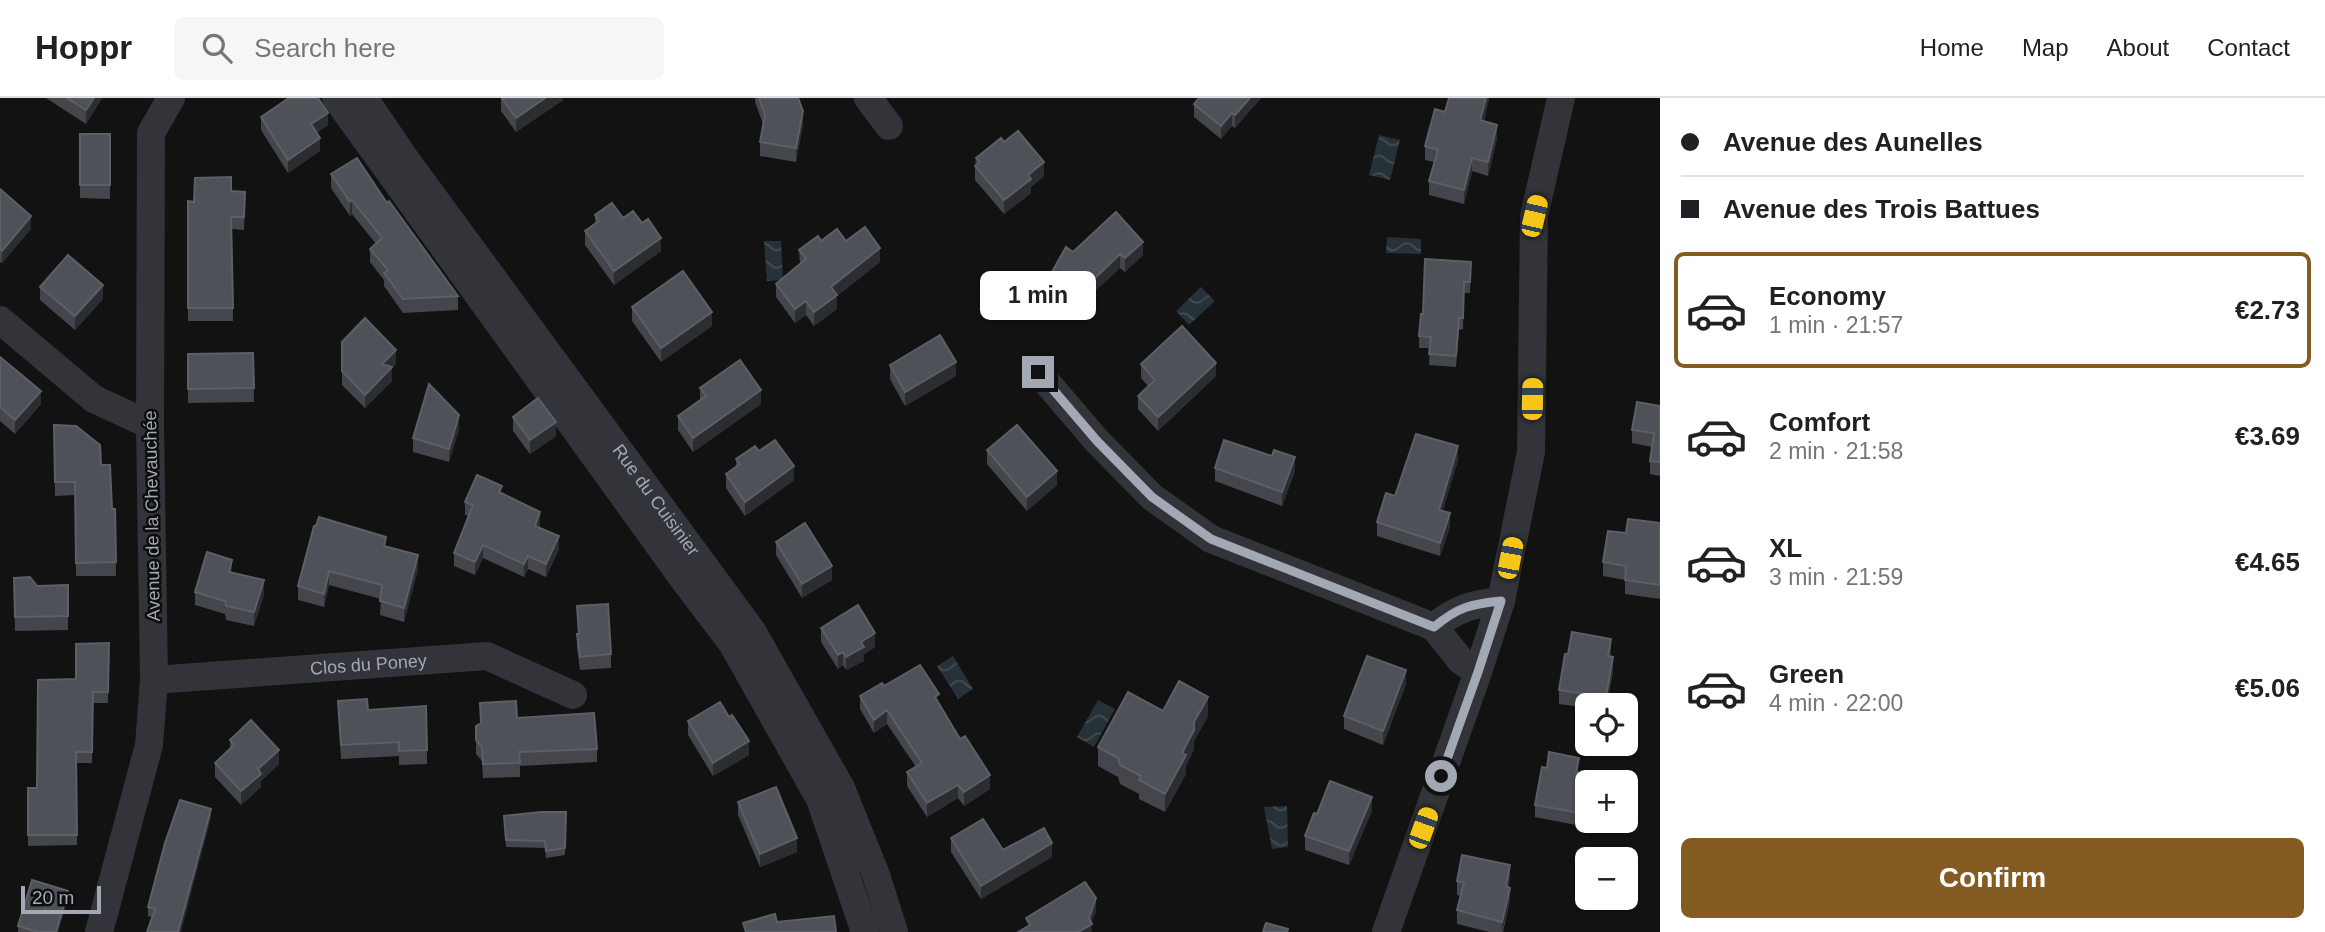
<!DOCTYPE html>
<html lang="en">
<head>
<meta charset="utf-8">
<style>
	:root { --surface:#fff; --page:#f6f6f6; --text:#202124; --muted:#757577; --line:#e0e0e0; --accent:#845c21 }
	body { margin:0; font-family:Arial,sans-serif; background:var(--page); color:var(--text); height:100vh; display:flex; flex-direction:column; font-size:26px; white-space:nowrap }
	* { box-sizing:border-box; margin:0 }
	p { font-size:23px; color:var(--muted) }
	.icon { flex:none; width:38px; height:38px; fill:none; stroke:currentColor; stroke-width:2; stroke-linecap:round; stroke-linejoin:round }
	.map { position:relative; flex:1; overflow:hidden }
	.panel { display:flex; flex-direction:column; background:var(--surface); width:665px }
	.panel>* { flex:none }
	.banner { display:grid; align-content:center; height:154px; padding:0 21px; background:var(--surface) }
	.fabs { position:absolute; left:1575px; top:595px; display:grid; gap:14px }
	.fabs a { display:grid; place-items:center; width:63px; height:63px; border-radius:10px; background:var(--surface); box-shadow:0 2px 5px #0004; font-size:35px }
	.scale { position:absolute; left:21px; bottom:18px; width:80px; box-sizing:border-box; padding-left:7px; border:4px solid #a2a9b5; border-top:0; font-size:19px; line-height:24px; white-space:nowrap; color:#a2a9b5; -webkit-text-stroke:5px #0d0d0e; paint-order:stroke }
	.end { position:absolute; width:32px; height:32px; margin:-16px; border:9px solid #a2a9b5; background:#111; box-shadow:0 0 0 4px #111 }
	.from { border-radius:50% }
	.bubble { position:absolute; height:49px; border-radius:10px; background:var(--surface); box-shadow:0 2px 5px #0004; font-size:23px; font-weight:600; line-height:49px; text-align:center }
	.car { position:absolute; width:21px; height:42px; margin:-21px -10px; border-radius:9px; box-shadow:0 0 5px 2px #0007; background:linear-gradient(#f5c518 24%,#345 0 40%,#f5c518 0 76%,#345 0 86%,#f5c518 0) }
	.banner b { display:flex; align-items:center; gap:24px; height:66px; font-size:26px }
	.banner b+b { border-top:2px solid var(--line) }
	.banner i { width:18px; height:18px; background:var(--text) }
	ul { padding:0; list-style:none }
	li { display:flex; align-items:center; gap:21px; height:116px; margin:0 14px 10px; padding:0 7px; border:4px solid transparent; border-radius:10px }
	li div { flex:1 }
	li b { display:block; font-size:26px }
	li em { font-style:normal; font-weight:600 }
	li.selected { border-color:var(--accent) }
	li>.icon { width:63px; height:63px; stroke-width:1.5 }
	.cta { display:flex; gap:14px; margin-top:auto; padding:14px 21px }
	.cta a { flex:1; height:80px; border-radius:10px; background:var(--accent); color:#fff; font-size:28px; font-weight:600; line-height:80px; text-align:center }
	header { display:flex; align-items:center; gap:42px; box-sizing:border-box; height:98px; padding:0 35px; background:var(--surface); border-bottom:2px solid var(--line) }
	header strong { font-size:33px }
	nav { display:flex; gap:38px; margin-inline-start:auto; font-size:24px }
	.search { width:490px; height:63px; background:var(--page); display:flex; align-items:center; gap:18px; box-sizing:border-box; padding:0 24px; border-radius:10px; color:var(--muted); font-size:26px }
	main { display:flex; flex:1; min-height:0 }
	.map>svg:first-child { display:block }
	.water { fill:url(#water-waves) }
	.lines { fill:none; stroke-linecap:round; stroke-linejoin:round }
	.minor { stroke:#323439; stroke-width:28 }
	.wall { fill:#44464c }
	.shaded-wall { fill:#2c2d30 }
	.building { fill:#4e5157; stroke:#5b5f66; stroke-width:2 }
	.route { stroke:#a2a9b5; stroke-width:9 }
	.labels { text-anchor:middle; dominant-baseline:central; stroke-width:5; stroke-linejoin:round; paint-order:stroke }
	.street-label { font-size:18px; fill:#a2a9b5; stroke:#0d0d0e }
</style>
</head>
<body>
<header>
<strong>Hoppr</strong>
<div class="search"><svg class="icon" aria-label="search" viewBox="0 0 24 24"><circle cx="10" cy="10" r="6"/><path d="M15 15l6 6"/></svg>Search here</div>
<nav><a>Home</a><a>Map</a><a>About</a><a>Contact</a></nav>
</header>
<main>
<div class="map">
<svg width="1660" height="834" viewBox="0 0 1660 834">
	<defs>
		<pattern id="water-waves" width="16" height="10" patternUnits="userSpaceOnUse" patternTransform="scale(1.75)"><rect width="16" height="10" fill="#273238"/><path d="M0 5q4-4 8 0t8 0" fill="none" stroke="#434d53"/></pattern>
	</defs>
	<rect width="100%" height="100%" fill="#121213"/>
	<path class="water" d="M1379,37l21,5 -10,40 -21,-5z
		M1387,139l34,2v15l-35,-1z
		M764,143h17l2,39 -16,1z
		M1201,189l14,14 -26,24 -13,-14z
		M953,558l20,33 -15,10 -21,-33z
		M1098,602l17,9 -21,38 -17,-10z
		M1287,708l1,41 -16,2 -8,-42z"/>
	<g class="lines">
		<g class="minor">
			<path d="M336,0l351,486 45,59 88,156 45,133"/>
			<path id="s1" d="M364,0l42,62 346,471 89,157 35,87 18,57"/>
			<path d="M868,0l21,28"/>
			<path d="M0,222l94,79 56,26"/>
			<path d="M1038,274l59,69 55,56 59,42 223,88 27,34 17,11"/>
			<path d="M1434,529c23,-19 38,-23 67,-26"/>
			<path id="s2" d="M154,582l333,-24 86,39"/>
			<path d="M99,834l50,-187 5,-65 -4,-255 1,-292 20,-35"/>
			<path d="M1386,834l92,-260 23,-71 30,-149 3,-236 27,-118"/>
		</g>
	</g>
	<path class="wall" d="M46,0h56l-16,26z
		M501,0h62v2l-47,32 -15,-21z
		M755,0h43l5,27 -7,37 -36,-6v-14l3,-18 -8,-22z
		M1199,0h62l-26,30 -3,-2 -11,13 -27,-22v-13z
		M1489,0l-5,23 13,18 -9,37 -16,-5 -8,33 -35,-9v-14l5,-19 -9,-2v-14l20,-34z
		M261,19l67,8 -12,8 4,18 -32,22 -27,-43z
		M80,36h30v65l-30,-1z
		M1004,44l40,34 -13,11v6l-27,21 -29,-34v-14l1,-8z
		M331,76l56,29 71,93v14l-55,3 -19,-27v-6l-14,-18v-13l6,-5 -24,-30 -2,2 -19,-28z
		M0,91l31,40 -29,34 -2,-1z
		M231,93l14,1 -1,38 -12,-1 1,92h-45v-120l6,1z
		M595,117l28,3 19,5 19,28 -47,34 -29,-40v-14l10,-6z
		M821,143h25l34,21 -43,34v13l-23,17 -8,-11 -11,8 -19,-26v-13l24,-20 -1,-14z
		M1073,154l70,3 -18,17 -5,-4 -27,25 -8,12 -33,-20v-13z
		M1471,164l-1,31h-6l-1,36 -4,1 -3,37 -27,-2 1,-17h-11v-12z
		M40,189l63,12 -28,31 -35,-30z
		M632,209l80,19 -51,36 -29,-41z
		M342,244l54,22 -4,3v14l-27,27 -23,-23z
		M253,255l1,49 -66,1v-49z
		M0,259l41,47 -26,30 -15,-13z
		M1141,266l75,12 -58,55 -20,-22v-13l10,-10 -7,-8z
		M890,267l66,11 -51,30 -15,-27z
		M700,290l61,16 -68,48 -15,-22v-14l22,-16z
		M1660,308v70l-10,-2v-13l2,-14 -20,-4v-13z
		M513,319l43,19 -26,18 -17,-23z
		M54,327l47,40 11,44h3l1,67h-40l-1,-81 -20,1z
		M459,331l-10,33 -36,-10v-14z
		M987,352l70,35 -30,26 -40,-47z
		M736,361l58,21 -49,36 -19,-28v-14l10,-8z
		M1458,362l-16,51 8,16 -10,29 -63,-20v-14l18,-26z
		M1215,370l80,3 -13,35 -67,-25z
		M502,396l38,30 -1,3 20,22 -13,28 -18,-8 -4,8 -41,-19 -8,17 -21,-9v-13l15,-37 -4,-1v-13z
		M1660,425v76l-35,-5v-14l-22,-4v-14l23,-29z
		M314,428l72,21 32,22 -14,53 -24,-7 1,-16 -52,-14 -5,22 -26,-7v-14z
		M776,444l56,38 -30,18 -26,-43z
		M232,475l32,21 -10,32 -28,-6 -1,-6 -30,-9v-13z
		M14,480l23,8 31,-1v45l-53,1z
		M577,508l34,48v14l-31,2 -3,-22v-14h1z
		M821,530l54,19 -11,7v7l-18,9 -3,-5 -5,4 -17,-27z
		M109,545l-1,60h-15l-1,60h-16l1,82 -49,1v-58h9l39,-109z
		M1611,555l-1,4 3,14 -6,34h-20v3l-28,-4v-14z
		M1406,586l-23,61 -39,-16v-13z
		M884,588l55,18 51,85 -26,17 -6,-8 -31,19 -20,-31v-14l9,-5 -29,-43 -13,9 -14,-24v-13z
		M338,603l30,9 59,40v14l-28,1v-9l-58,3z
		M480,605l117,46v13l-77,4v11l-37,1 -1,-17 -6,-7v-28l4,-3z
		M1208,618l-14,25v8l-8,17v8l-21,38 -26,-13v-5l-19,-10 -2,-7 -20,-11v-19z
		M688,623l61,34 -36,21 -25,-41z
		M230,642l49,24 -18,17v6l-20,18 -26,-28v-14l15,-14z
		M1579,672v4l14,8h-6v37l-1,8 -51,-10v-12z
		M738,704l59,50 -37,15 -22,-52z
		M1372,713l-23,54 -44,-15v-14l12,-22z
		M566,714l-1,43 -19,3 -1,-10 -39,-1 -2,-31z
		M211,720l-59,99 -4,-1v-9z
		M951,740l52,12 49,7 -71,42 -30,-47z
		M1510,781l-2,8 2,14 -7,31h-14l-32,-8v-14l4,-14 -4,-1v-14z
		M68,800l-10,34h-40v-6z"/>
	<path class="shaded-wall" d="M94,0h8l-16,26v-14z
		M545,0h18v2l-47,32v-14z
		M1250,0h11l-26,30v-13z
		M1486,0h3v2l-9,34v-14z
		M803,13v14l-7,37v-14z
		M328,15v12l-17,12v-13z
		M1232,15v13l-11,13v-13z
		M1497,27v14l-9,37v-14z
		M320,40v13l-32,22v-13z
		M1472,60v13l-8,33v-14z
		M1044,64v14l-13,11v6l-27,21v-14l24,-25z
		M352,102v14l-2,2v-14z
		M31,118v13l-29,34v-12z
		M661,140v13l-47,34v-14z
		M1143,144v13l-18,17v-14z
		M880,150v14l-43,34v13l-23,17v-14l17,-25z
		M1120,156v14l-27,25 -8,12v-14l8,-11z
		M103,187v14l-28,31v-14z
		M806,203v14l-11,8v-14z
		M712,214v14l-51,36v-14z
		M396,252v14l-4,3v14l-27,27v-13l17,-31z
		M956,264v14l-51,30v-14z
		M1216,265v13l-58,55v-14z
		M761,292v14l-68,48v-14z
		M41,293v13l-26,30v-14z
		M459,317v14l-10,33v-13z
		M556,324v14l-26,18v-14z
		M1458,348v14l-19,64v-14z
		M1295,359v14l-13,35v-14z
		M794,368v14l-49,36v-14z
		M1057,373v14l-30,26v-14z
		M540,414v12l-5,15v-13z
		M1450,415v14l-10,29v-13z
		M559,438v13l-13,28v-13z
		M483,447v13l-8,17v-13z
		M418,457v14l-14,53v-14z
		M528,458v13l-4,8v-13z
		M232,462v14l-3,-2z
		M832,468v14l-30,18v-14z
		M329,473v14l-5,22v-13z
		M264,482v14l-10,32v-14z
		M875,535v14l-11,7v7l-18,9v-13l15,-15z
		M1611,541v14l-3,17v-14z
		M843,554v13l-5,4v-14z
		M1613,559v14l-6,34h-1v-8z
		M1406,572v14l-23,61v-14z
		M1208,599v19l-14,25v8l-8,17v8l-21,38v-18l29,-72z
		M887,612v14l-13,9v-13z
		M749,643v14l-36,21v-13z
		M279,652v14l-18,17v6l-20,18v-14l17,-22z
		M990,677v14l-26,17v-14z
		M958,687v13l-31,19v-14z
		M1372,699v14l-23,54v-14z
		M211,711v9l-30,114h-3z
		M797,740v14l-37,15v-13z
		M1052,745v14l-71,42v-13z
		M1510,767v14l-4,21v-14z
		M1510,790v13l-8,31v-10z
		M68,793v7l-10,34h-2z
		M1096,800v14l-5,12 1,8h-14l11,-14z"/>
	<path class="building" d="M67,0h27l-8,12z
		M289,0h29l10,15 -17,11 9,14 -32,22 -27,-43z
		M502,0h43l-29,20z
		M759,0h39l5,13 -7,37 -36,-6 5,-27z
		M1199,0h51l-15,17 -3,-2 -11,13 -27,-22z
		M1449,0h37l-6,22 17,5 -9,37 -16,-4 -8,32 -35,-9 9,-31 -13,-4 10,-37 10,3z
		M1018,33l26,31 -16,13 3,4 -27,21 -29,-34 5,-4 -4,-4 25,-20 3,4z
		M80,36h30v51h-30z
		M357,60l30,45 2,-2 69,95 -55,3 -19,-26 4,-3 -18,-21 12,-11 -30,-38 -2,2 -19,-28z
		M231,79v14l14,1 -1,25h-13l2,91h-45v-107l6,1 1,-24z
		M0,91l31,27 -29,35 -2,-2z
		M612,105l11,15 10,-7 9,12 6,-4 13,19 -47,33 -29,-40 14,-10 -4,-6z
		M1116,114l27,30 -18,16 -5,-4 -27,26 -8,11 -33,-19 14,-25 7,5z
		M865,129l15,21 -49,39 6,8 -23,17 -8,-11 -11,8 -19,-25 30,-25 -7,-9 19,-14 3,5 16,-12 9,12z
		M68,157l35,30 -28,31 -35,-29z
		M1425,161l46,3 -1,20h-6l-1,36h-4l-3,38 -27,-2 2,-17 -12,-1 2,-22h2z
		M683,173l29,41 -51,36 -29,-41z
		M365,220l31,32 -14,14 10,3 -27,28 -23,-24v-29z
		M1182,228l34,37 -58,54 -20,-21 17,-16 -14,-16z
		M940,237l16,27 -51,30 -15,-27z
		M253,255l1,35 -66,1v-35z
		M0,259l41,34 -26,29 -15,-13z
		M740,262l21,30 -68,48 -15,-22 28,-20 -6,-8z
		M429,286l30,31 -10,34 -36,-11z
		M538,300l18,24 -26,18 -17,-23z
		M1637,304l23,4v56l-10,-1 4,-28 -22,-3z
		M54,327l22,1 24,19 1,20h9l2,44h3l1,53 -40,1 -1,-81h-20z
		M1017,327l40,46 -30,26 -40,-47z
		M1416,336l42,12 -19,64 11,3 -10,30 -63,-21 9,-29 9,3z
		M775,342l19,26 -49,36 -19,-28 14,-10 -4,-5 19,-13 4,5z
		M1224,342l48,16 2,-6 21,7 -13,35 -67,-24z
		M477,377l25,11 -3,6 41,20 -5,14 24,10 -13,28 -18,-8 -4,8 -41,-19 -8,17 -21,-9 19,-48 -8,-3z
		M319,419l67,20 -2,9 34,9 -14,53 -24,-7 2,-16 -53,-14 -5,23 -26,-8 16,-60h2z
		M1628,421l32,4v62l-35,-5 1,-14 -23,-4 5,-31 18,2z
		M805,425l27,43 -30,18 -26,-42z
		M207,454l25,8 -3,12 35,8 -10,32 -28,-6 -1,-5 -30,-9z
		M30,479l7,9 31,-1v31l-53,1 -1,-39z
		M608,506l3,50 -31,3 -3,-23h2l-2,-28z
		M858,507l17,28 -14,9 3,5 -18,10 -3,-5 -5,3 -17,-27z
		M1572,534l39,7 -3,17 5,1 -7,40 -47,-7 6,-36h3z
		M109,545l-1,49h-15l-1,60h-16l1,83h-49v-47h9l1,-108 38,-1v-35z
		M1367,558l39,14 -23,61 -39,-15z
		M920,567l19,29 -4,3 25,42 5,-3 25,39 -26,17 -6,-7 -31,18 -20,-31 15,-9 -35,-53 -13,10 -14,-24 22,-13 2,3z
		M1179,583l29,16 -14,25v8l-12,23 4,2 -21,39 -26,-14 2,-4 -21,-11 -2,-7 -20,-11 30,-55 35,19z
		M367,601l1,11 58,-4 1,44 -28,1v-9l-58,3 -3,-44z
		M516,603l1,17 77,-5 3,36 -78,3 1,11 -37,1 -1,-17 -6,-7v-14l5,-3 -1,-20z
		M720,604l9,15 3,-2 17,26 -36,22 -25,-42z
		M251,622l28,30 -21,19 3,5 -20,17 -26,-28 19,-18 -4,-5z
		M1549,654l30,6 -3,15 17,3 -1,6h-5v24l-1,8 -51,-9 7,-38 5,1z
		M1330,683l42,16 -23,54 -44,-15 9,-23 3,1z
		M776,689l21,51 -37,16 -22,-52z
		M180,702l31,9 -33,123h-31l8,-23 -7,-2 17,-64z
		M541,714h25l-1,36 -19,3 -1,-10 -39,-1 -2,-24z
		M983,721l20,31 41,-22 8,15 -71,43 -30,-48z
		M1462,757l48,10 -4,21 4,2 -8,34 -45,-12 7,-27 -7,-2z
		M32,782l36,11 -12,41h-18l-20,-6z
		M1085,784l11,16 -7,20 3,6 -14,8h-60l12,-7 -4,-7z
		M775,816l2,8 57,-6 2,16h-90l-3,-9z
		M1266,825l22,6 -1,3h-24z"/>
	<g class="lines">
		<path class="route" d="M1038,274l59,69 55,56 59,42 223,88c24,-20 37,-23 67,-26l-23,71 -37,104"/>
	</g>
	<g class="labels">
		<g class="street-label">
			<text stroke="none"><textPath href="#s1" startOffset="497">Rue du Cuisinier</textPath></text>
			<text transform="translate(152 418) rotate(-91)">Avenue de la Chevauchée</text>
			<text stroke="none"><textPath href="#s2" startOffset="215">Clos du Poney</textPath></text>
		</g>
	</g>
</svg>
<div class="fabs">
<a><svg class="icon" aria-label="locate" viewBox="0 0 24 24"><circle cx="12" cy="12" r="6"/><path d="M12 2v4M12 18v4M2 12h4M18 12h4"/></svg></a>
<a>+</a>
<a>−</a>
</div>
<div class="scale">20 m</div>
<i class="end from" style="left:1441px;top:678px"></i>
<i class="end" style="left:1038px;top:274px"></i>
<div class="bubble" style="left:980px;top:173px;width:116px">1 min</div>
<i class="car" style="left:1534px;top:118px;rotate:13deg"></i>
<i class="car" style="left:1532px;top:301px;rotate:1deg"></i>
<i class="car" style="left:1510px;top:460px;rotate:11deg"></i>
<i class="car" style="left:1423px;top:730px;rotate:20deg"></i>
</div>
<section class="panel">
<div class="banner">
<b><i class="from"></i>Avenue des Aunelles</b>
<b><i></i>Avenue des Trois Battues</b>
</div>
<ul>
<li class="selected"><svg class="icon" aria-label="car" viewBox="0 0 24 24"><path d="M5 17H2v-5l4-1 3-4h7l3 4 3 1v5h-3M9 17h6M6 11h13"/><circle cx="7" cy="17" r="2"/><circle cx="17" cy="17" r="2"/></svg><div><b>Economy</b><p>1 min · 21:57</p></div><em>€2.73</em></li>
<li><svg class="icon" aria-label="car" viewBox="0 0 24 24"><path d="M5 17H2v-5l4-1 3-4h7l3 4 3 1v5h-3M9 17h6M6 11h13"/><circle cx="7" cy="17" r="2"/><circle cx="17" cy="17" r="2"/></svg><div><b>Comfort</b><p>2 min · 21:58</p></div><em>€3.69</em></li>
<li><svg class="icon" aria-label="car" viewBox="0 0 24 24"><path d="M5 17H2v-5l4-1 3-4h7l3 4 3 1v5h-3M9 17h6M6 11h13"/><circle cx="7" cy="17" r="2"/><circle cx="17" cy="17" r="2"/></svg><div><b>XL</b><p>3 min · 21:59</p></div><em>€4.65</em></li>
<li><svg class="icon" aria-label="car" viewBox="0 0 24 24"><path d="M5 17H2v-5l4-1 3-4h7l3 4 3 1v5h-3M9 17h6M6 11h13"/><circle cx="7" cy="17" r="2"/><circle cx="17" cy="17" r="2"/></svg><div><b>Green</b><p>4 min · 22:00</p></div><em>€5.06</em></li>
</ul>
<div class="cta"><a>Confirm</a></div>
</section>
</main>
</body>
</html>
